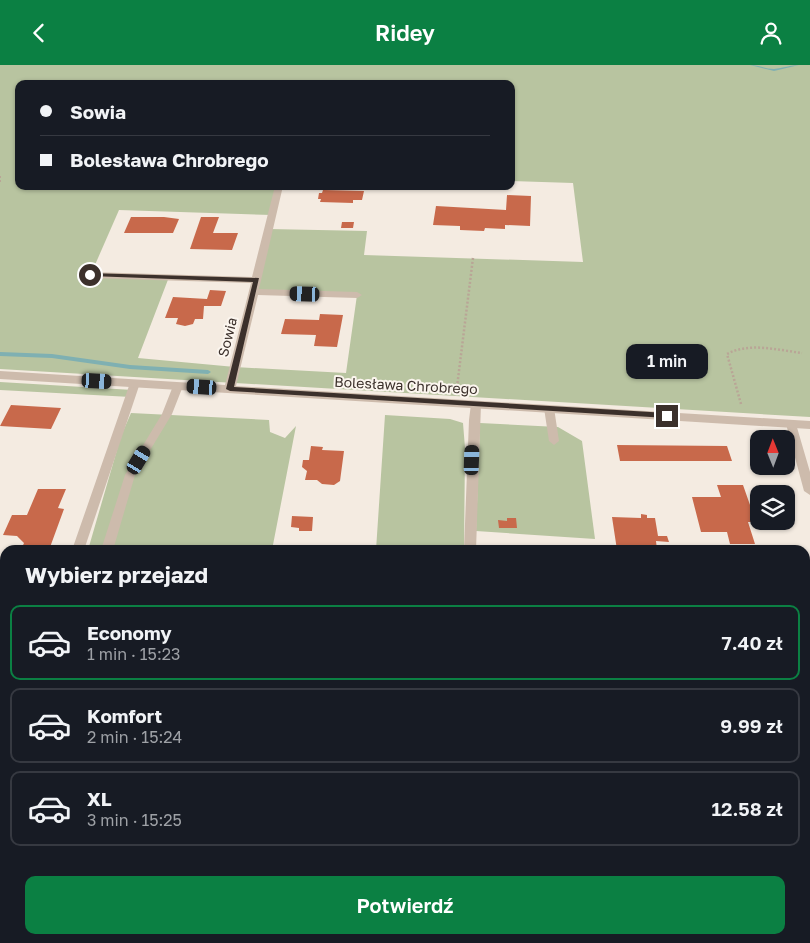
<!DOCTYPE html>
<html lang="pl">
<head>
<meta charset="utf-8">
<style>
	:root { --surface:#171b24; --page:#20242c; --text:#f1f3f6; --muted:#9ea1a6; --line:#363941; --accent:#0b8043 }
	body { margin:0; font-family:"Golos Text",sans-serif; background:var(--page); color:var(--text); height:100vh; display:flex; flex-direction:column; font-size:19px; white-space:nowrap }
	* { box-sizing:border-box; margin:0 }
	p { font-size:16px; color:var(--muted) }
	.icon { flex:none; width:28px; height:28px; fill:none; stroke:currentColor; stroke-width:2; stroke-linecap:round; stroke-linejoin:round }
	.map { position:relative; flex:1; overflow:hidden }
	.side { position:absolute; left:0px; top:480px; width:810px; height:399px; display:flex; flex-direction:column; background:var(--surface); border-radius:15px 15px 0 0; box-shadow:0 1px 4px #0004 }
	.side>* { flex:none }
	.top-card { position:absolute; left:15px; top:15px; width:500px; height:110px; border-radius:10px; box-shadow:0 1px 4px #0004; display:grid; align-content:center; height:110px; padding:0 25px; background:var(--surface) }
	.needle { width:32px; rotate:359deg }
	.tools { position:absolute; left:750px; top:365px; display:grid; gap:10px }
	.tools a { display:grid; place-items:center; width:45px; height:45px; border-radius:10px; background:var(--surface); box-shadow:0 1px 4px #0004; font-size:25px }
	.end { position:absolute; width:22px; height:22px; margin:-11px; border:6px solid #3b302b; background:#fff; box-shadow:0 0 0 2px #fff }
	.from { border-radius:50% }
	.bubble { position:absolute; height:35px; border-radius:10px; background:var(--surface); box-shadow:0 1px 4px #0004; font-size:16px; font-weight:600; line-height:35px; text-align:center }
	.car { position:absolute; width:15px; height:30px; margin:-15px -8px; border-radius:6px; box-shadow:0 0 4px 1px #0007; background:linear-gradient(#222 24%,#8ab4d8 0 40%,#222 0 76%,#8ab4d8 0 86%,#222 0) }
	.top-card b { display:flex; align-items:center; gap:18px; height:48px; font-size:19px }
	.top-card b+b { border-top:1px solid var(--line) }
	.top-card i { width:12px; height:12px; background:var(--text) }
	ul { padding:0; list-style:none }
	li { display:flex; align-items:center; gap:15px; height:75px; margin:0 10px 8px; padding:0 15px; border:2px solid var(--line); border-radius:10px }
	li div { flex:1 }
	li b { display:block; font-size:19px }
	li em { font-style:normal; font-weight:600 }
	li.active { border-color:var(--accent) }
	li>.icon { width:45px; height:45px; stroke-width:1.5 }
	h2 { padding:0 25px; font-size:22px; line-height:60px }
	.primary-button { display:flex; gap:10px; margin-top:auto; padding:10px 25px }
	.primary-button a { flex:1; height:58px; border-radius:10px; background:var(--accent); color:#fff; font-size:20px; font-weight:600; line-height:58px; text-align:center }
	header { display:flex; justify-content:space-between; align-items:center; height:65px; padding:0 25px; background:var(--accent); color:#fff; font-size:22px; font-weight:600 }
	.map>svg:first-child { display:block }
	.green { fill:#b8c4a0; fill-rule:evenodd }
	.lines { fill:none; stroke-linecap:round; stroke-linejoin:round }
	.stream { fill:#7fb0b2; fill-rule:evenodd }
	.building { fill:#c8694b }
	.path-far1 { stroke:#b9a596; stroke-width:2; stroke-dasharray:2 2; stroke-linecap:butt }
	.path { stroke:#b9a596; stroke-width:2.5; stroke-dasharray:2 2; stroke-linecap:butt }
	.service { fill:#cdbbac; fill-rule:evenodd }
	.minor { fill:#cdbbac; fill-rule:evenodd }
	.route { fill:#3b302b }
	.labels { text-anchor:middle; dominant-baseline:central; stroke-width:4; stroke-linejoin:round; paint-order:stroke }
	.street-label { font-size:14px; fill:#3b302b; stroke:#fbf5ee }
</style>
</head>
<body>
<header><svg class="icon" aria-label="back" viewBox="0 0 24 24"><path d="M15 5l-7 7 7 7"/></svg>Ridey<svg class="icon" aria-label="person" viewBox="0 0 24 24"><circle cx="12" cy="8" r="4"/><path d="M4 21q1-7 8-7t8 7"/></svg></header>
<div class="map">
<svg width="810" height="878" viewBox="0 0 810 878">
	<rect width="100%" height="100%" fill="#f4ebe1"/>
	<path class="green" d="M0,0h810v352l-810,-48zM19,19h492v97l62,2 10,79 -219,-7 3,-24 -98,-2 -16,63 104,3 -11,78 -111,-6 -97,-9 31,-81 -78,-3 28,-64 153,5 7,-29h-260z
		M0,317l133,8 -2,7 -131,-7z
		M131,348l138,7 1,12 15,6 11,-12 -24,124h-184l33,-114z
		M385,350l65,4 13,4 2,25 -1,102h-88z
		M480,358l78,4 24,14 13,98 -119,-8z
		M805,621h5v257h-810v-109l5,-15v120h800z"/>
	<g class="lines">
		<path class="stream" d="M750,0c8,0 16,4 24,4 9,-1 17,-4 25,-4l-25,6z
			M0,287l52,2 78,11 78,5 3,2 -3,2 -78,-5 -78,-11 -52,-2z"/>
	</g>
	<path class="building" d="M323,125l41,1 -2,9h-9v3l-33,-1 1,-3h-3l1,-6h3z
		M507,130l24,1 -1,30 -25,-1v4l-20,-1 -1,3 -24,-1v-4l-27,-1 3,-19 70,4z
		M131,152h33l15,2 -6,14h-49z
		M201,152h18l-6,16h25l-6,17 -42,-1z
		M342,157h12l-1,6h-12z
		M210,225l16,1 -5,15h-17l-1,13h-8l-2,5 -8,2 -9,-2 2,-6h-13l8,-21 34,2z
		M320,249l23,1 -6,32 -23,-1 2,-11 -35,-1 4,-15 34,1z
		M11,340l50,3 -10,21 -51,-3z
		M617,380l110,1 5,15h-112z
		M311,381l12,1 -1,3 22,1 -4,30 -6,4 -12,-1 -5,-4h-12l2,-9 -5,-4 1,-7h6z
		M717,420h26l13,37h-8l7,22h-25l-3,-12h-26l-9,-35h29z
		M38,424h28l-8,19 6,1 -15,41h-28l3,-7 -7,-7 -14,-1 9,-20h15z
		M641,449l6,1v3h8l3,18h9l2,6 -13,-1 1,9h-40l-5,-33 29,1z
		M292,451l21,1 -1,14h-13v-3l-8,-1z
		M507,453h9l1,10h-18l-1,-8 9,1z
		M0,554h5v52l-3,7h-2z
		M805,766h5l-1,51 -4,-18z"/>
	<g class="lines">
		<path class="path-far1" d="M0,111v6"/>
		<path class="path" d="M457,322l16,-129
			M741,339l-14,-50c22,-12 51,-4 75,-1"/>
		<path class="service" d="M135,315l5,3 -56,167h-12l58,-167z
			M178,318l5,3 -11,28 -37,61 -22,75h-12l24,-75 37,-61 11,-28z
			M476,336l5,3 -5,146h-12l5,-130 2,-16z
			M549,340l5,3 5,33 -5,4 -5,-4 -5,-33z
			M791,355l5,4 14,48v23l-6,-4 -18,-67z
			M5,694v25l-5,2v-25z
			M5,820v31l-5,2v-31z"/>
		<path class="minor" d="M275,121h8l-24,103 98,3 5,3 -5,3 -99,-3 -22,91 574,35v8l-810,-50v-8l225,14 26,-102 -161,-5 -5,-3 5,-3 162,5z"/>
	</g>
	<path class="route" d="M88,208l171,5 -25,109 433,26 4,3 -4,2 -437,-27 -4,-2 27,-107 -163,-6 -3,-1z"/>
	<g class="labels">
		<g class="street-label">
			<text transform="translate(227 272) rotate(-76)">Sowia</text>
			<text transform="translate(406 320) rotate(3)">Bolesława Chrobrego</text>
		</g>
	</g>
</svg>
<div class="tools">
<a><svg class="needle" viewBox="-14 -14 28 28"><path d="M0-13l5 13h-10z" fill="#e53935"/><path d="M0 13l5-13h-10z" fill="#9ea1a6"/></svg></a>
<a><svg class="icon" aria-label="layers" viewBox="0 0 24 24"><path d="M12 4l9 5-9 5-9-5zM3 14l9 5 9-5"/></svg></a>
</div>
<i class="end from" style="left:90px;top:210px"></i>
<i class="end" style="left:667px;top:351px"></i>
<div class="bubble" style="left:626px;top:279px;width:82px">1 min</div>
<i class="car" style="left:305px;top:229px;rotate:272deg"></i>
<i class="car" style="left:97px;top:316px;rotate:93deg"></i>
<i class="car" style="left:202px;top:322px;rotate:274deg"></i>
<i class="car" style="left:139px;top:395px;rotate:31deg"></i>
<i class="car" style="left:472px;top:395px;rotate:2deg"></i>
<div class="top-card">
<b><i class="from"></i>Sowia</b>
<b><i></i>Bolesława Chrobrego</b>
</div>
<section class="side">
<h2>Wybierz przejazd</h2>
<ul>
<li class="active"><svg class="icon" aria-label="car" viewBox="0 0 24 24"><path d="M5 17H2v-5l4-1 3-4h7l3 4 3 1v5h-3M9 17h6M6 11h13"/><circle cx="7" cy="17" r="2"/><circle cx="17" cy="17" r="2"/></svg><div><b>Economy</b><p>1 min · 15:23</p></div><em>7.40 zł</em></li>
<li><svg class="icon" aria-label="car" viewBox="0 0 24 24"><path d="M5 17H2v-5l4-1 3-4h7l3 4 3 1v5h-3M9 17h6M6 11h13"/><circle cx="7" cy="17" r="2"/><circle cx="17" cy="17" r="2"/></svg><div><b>Komfort</b><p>2 min · 15:24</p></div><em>9.99 zł</em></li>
<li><svg class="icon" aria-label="car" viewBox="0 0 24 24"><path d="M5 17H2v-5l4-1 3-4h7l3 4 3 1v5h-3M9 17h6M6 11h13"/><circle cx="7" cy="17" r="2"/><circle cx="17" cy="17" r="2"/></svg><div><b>XL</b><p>3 min · 15:25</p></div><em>12.58 zł</em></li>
</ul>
<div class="primary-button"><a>Potwierdź</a></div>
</section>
</div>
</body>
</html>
